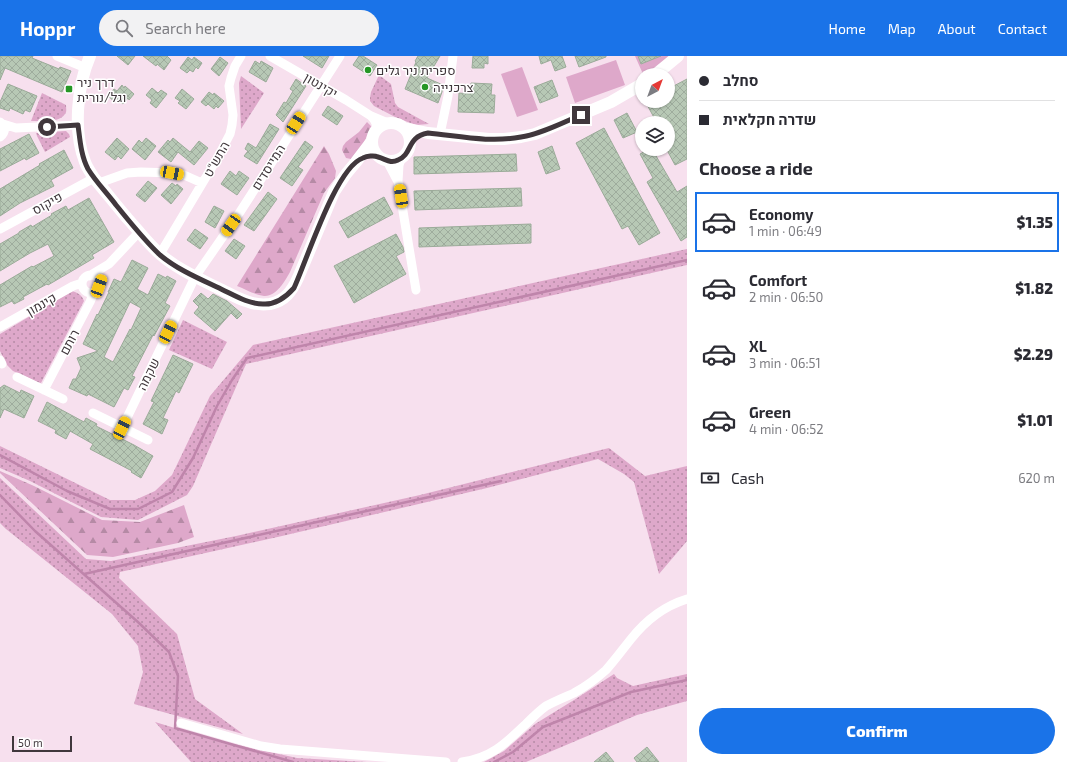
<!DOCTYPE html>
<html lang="en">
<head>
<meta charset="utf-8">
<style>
	:root { --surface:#fff; --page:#f2f2f3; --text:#2b2b33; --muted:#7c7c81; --line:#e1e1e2; --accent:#1a73e8 }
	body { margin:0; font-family:"Exo 2",Heebo,sans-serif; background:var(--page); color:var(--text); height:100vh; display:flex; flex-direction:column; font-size:15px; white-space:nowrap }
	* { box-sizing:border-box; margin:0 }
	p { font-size:13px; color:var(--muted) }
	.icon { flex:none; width:22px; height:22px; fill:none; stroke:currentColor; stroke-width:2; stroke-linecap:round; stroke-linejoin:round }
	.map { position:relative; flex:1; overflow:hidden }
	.details { display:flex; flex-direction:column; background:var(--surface); width:380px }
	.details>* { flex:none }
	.hud { display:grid; align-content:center; height:88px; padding:0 12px; background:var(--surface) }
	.needle { width:26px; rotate:41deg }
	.controls { position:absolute; left:635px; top:12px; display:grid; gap:8px }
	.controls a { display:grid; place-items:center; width:40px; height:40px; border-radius:50%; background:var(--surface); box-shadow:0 1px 3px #0004; font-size:20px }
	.scale { position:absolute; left:12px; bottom:10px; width:60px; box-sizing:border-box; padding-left:4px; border:2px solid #40373c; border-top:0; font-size:11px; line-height:14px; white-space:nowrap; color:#40373c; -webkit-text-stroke:3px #fff; paint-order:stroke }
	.end { position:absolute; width:18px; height:18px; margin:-9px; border:5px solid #40373c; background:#fff; box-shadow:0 0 0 2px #fff }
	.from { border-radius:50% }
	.car { position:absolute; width:12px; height:24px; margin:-12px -6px; border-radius:5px; box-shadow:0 0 3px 1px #0007; background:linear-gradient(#f5c518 24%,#345 0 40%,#f5c518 0 76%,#345 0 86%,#f5c518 0) }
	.hud b { display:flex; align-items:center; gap:14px; height:38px; font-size:15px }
	.hud b+b { border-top:1px solid var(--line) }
	.hud i { width:10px; height:10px; background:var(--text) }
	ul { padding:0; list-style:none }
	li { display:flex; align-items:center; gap:12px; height:60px; margin:0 8px 6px; padding:0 4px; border:2px solid transparent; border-radius:0px }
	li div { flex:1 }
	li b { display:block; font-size:15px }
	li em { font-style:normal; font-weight:800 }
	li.current { border-color:var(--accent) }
	li>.icon { width:36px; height:36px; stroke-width:1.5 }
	h2 { padding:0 12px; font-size:18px; line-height:48px }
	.pay { display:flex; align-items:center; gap:10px; height:44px; padding:0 12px; font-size:15px }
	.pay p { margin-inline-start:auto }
	.primary-button { display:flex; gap:8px; margin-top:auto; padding:8px 12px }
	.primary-button a { flex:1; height:46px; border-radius:24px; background:var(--accent); color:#fff; font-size:16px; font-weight:800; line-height:46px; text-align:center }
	header { display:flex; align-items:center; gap:24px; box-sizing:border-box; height:56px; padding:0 20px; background:var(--accent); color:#fff }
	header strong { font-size:19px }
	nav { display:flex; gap:22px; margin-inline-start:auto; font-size:14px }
	.search { width:280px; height:36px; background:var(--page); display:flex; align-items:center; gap:10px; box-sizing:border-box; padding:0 14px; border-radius:22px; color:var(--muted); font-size:15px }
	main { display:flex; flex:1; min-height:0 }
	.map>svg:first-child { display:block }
	.grass { fill:url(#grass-dots) }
	.forest { fill:url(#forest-firs) }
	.garden { fill:#dea8ca }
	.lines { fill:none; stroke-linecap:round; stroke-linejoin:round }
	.stream { stroke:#bf85ab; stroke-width:2.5 }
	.building { fill:url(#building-cross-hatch); stroke:#9bab99; fill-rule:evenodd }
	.minor { stroke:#fff; stroke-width:9 }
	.tertiary { stroke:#fff; stroke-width:12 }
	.route { stroke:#40373c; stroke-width:5 }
	.poi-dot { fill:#259725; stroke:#fff; stroke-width:1.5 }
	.labels { text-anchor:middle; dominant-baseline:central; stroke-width:3; stroke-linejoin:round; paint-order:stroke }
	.poi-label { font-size:13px; fill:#40373c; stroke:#fff; text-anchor:start }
	.street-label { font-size:13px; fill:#40373c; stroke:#fff }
</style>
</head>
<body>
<header>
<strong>Hoppr</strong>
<div class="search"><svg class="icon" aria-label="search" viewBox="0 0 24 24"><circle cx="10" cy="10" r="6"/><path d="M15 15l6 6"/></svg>Search here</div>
<nav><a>Home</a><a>Map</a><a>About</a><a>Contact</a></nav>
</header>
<main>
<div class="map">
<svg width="687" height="706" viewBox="0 0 687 706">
	<defs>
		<pattern id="grass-dots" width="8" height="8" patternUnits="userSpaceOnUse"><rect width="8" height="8" fill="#dea8ca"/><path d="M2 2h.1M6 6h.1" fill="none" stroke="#b58aa5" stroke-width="1.8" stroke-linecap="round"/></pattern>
		<pattern id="forest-firs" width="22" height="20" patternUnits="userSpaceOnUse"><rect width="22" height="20" fill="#dea8ca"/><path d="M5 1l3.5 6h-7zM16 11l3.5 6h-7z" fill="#b58aa5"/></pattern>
		<pattern id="building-cross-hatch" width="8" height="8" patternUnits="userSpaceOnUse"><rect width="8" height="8" fill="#b7c8b5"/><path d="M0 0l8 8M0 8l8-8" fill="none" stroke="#9eac9d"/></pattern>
	</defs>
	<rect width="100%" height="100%" fill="#f7e0ee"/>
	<path class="grass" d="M379,19l12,9 4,19 3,4 31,17 -13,1 -19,-7 -23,-12 -4,-5v-3l1,-6z
		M241,20l23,17 -23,36 -2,-46z
		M42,37l24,12c0,3 1,7 -1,9 -5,9 -25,7 -34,7z
		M66,75l3,3 1,3 -25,15 -8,-16 -1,-3z
		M687,193v16l-441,99 -53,122 -6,9 -49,25 -37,-3 -71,-36 -30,-13v-22l110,54h25l20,-9 17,-16 38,-79 43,-51z
		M72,235c6,2 10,4 12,10l-43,82 -4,-1 -24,-11 -6,-6 -7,-14v-17z
		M183,264l44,22 -15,27 -43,-19z
		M609,392l36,28 42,-10v75l-28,33 -25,-92 -10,-8 -26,-15 -111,29 -205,48 -162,36 -1,6 58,56 18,65 48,35 -109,-30 9,-32 -5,-26 -26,-32 -106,-85 -6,-6v-45l86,81 25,2 125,-25 184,-41z
		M614,618l3,4 16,8 54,-12v27l-50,14 -111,47h-42l20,-11 31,-27 39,-24z
		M155,666l56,17 86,19 70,4h-176z"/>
	<path class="forest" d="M367,66l5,5 -9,17 -12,15 -5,-1 -4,-8 1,-4 3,-4 13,-10z
		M324,90l5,8 7,17 -1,7 -11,15 -34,79c-5,9 -14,25 -26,24 -9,-1 -19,-7 -27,-10z
		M0,415l34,15 68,34 38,2 44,-17 10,32 -16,6 -65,14 -26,-2 -87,-82z"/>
	<path class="garden" d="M635,0h35c-8,7 -17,16 -27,18z
		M616,4l9,25 -50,18 -9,-26z
		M522,11l16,43 -21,7 -16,-43z"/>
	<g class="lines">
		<path class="stream" d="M0,399l67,36 43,18h28l34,-17 21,-34 24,-52 15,-26 15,-22 440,-98
			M0,439l35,36 104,92 30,29 9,24 -3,52 118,34
			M84,518l417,-93
			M494,706l19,-10 30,-25 88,-35 56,-12"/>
	</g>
	<path class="building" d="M0,0h33l-1,2 27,11 1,-2 11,4 -9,21 -57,-24 -5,12z
		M117,0h18l-7,9z
		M143,0h24l4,4 -7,10 -7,-6 -1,2z
		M303,0h26l-7,12z
		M359,0h4l14,9 -7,11 -17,-11z
		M418,0h22l-13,22 16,7 -1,7 -4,11 -33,-14 11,-27 -1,-1z
		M473,0h15v8l-4,-1v5h-12z
		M539,0h23l4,11 -11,4 -4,-11 -10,4z
		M575,0h31v1l-27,10z
		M638,0h23l-20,8z
		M188,1l4,3 2,-3 8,6 -4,6 -2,-2 -3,5 -3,-2 -3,3 -7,-5z
		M220,1l8,6 -9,13 -8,-7z
		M255,5l5,3 1,-3 12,7 -7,14 -17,-10z
		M296,23l10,7 -23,36 -7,-7 8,-13 2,1 7,-12 -3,-2z
		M687,23v80l-12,6 -7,-13v-29h-11l-12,-22h23v-12z
		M552,24l6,16 -18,7 -6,-16z
		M471,27l21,1 -1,11h4l-1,18 -36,-1 1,-19 11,1z
		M8,28l29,12 -7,16 -5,-2 -2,4 -13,-6 -1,3 -9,-3v-6z
		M122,29l2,3 1,-2 9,8 -5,6 -1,-2 -5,6 -6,-5 -2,3 -7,-6 6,-7 3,2z
		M152,32l6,5 3,-3 6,4 -11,14 -6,-5 2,-3 -6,-5z
		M182,33l12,10 -8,10 -8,-6 2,-2 -5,-3z
		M209,36l4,3 1,-2 10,8 -6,7 -2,-2 -2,3 -6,-5 -2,2 -5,-4z
		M328,50l15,10 -6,9 -15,-10z
		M627,57l10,19 -14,6 -9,-18z
		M270,68l9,5 -22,35 -13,-8 4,-5 -3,-2 3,-6 8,5z
		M604,72l56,105 -21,12 -11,-19 -6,3 -46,-86z
		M29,78l10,19 -13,7 -1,-2 -25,13v-22z
		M117,82l12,11 -8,10 -3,-3 -3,4 -10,-8z
		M146,82l10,8 -11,14 -13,-11 7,-9 3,3z
		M173,82l17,14 9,-11 9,7 -14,17 -16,-13 -7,10 -13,-10 10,-12 2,2z
		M305,85l8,6 -15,20 5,3 -11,16 -12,-8z
		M552,90l8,23 -14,5 -8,-22z
		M649,93h3l25,43 10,-6v51l-6,4 -34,-59 6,-4 -13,-24z
		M64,94l9,18 -22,12 3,6 -34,17 -20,13v-27l40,-24 -1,-1z
		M516,98l1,17 -103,3v-17z
		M230,115l6,5 3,-5 10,7 -12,17 -16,-11z
		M148,125l9,7 -12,14 -9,-7z
		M172,127l4,3 1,-2 6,5 -12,15 -10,-9z
		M521,132l1,18 -107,4 -1,-19z
		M268,136l9,7 -23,32 -10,-6z
		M384,141l9,17 -45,24 -9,-16z
		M89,142l25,44 -22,13 2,3 -46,27 -1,-1 -24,13 1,2 -10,5 -2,-3 -12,6v-22l32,-19 1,1 21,-11 -6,-12 -18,9 -30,18v-27l19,-11v-1l12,-7 1,2 20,-12 -1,-1 15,-8 2,4z
		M214,150l10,5 -9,17 -10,-6z
		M531,168v19l-112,4v-19z
		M195,173l13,9 -8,11 -13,-9z
		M396,178l7,13 1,5 -8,4 10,18 -52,29 -20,-37z
		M234,183l11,7 -9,13 -11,-8z
		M132,204l16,8 -11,21 11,6 10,-21 8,4 1,-2 9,5 -11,22 5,3 -16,30 -1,-1 -21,41 3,1 -7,13 -4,-2 -10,19 -26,-13 -1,2 -18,-8 4,-9h3l5,-11 -4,-10 21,-7 -15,-7 14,-30 1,1 11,-23h-1l6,-13 7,3zM130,246l11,6 -10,22 -1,-1 -17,33 -9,-5z
		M201,237l7,6 5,-5 14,7 15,13 -5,5 -6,-6 -16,18 -21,-18 5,-6 -6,-6z
		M173,299l20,9 -14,29 -3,-2 -13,27 5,2 -6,14 -19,-10 11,-22 -3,-1z
		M4,329l16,8 1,-3 13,6 -10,22 -20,-9 -4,9v-30z
		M47,346l37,20 2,-4 11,6 -1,2 38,19 19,11 -12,22 -10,-6 1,-1 -42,-22 3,-5 -23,-13 -4,8 -11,-6 1,-3 -18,-9z
		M647,691l12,15h-22l-3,-4z
		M606,696l8,10h-20z"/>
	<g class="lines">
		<path class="minor" d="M57,0l29,12
			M270,0l76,44 25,16 19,8
			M371,60c5,5 6,8 5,15
			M0,66c6,4 6,10 0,15
			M3,68l13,4 62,-3
			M440,78l8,-38 5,-40
			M401,103l-2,6 -1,16 18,109
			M387,105l10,19
			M99,127l28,-10 14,-1 31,1 12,2 18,8
			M0,173l94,-51
			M160,198l58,-97 12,-23 2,-9 1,-10 -4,-29 2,-8 4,-12 6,-10
			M82 228a9 9 0 1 1 18 0a9 9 0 1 1-18 0Z
			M89,220l20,-12 30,-32
			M0,271l73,-41 9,-3
			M0,304l2,4
			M17,321l46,22
			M44,334l46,-88 2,-5 -1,-4
			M93,357l55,27
			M122,372l73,-151 45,-65 100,-156
			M181,667l80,23 19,3 166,13
			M462,706c29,-4 43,-18 64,-38 6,-6 13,-13 20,-18 9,-5 19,-9 28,-13 11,-6 22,-14 32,-23 9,-10 17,-21 25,-31 15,-19 33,-33 56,-40"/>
		<path class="tertiary" d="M90,0c-13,30 -17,75 -5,106 2,6 6,11 9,16 11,13 22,27 33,40 11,12 21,26 33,36 17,15 38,24 58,34 9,4 18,10 28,13 7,3 16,4 24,3 15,-3 22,-13 28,-26l36,-86 12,-18 10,-12 16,-21
			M655,19l23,-19
			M372 86a19 19 0 1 1 38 0a19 19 0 1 1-38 0Z
			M404,72l24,5 61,6h15l17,-2 14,-3 76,-32 31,-18"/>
	</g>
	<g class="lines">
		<path class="route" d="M47,71l31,-2c2,15 3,31 10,44 8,13 19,24 28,36 14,17 28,35 44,50 18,15 40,24 61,34 13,6 27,15 42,15 13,1 23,-7 31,-16 13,-28 42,-121 69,-130 4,-2 11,-3 15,-1 8,2 12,7 20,3 15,-6 8,-23 30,-27 31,3 62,10 93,4 20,-3 41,-14 60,-22"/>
	</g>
	<g class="poi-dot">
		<circle cx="368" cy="14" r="4"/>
		<circle cx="425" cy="31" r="4"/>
		<rect x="65" y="29" width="8" height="8" rx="2"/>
	</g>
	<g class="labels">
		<g class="poi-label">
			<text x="376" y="14">ספרית ניר גלים</text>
			<text x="77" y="26">דרך ניר<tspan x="77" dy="15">וגל/נורית</tspan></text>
			<text x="433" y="31">צרכנייה</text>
		</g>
		<g class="street-label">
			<text transform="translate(321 29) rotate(30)">יקינטון</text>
			<text transform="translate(216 103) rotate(-60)">התש"ט</text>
			<text transform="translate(268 111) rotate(-58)">המייסדים</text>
			<text transform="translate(47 147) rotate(-29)">פיקוס</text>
			<text transform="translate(41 248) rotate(-30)">קינמון</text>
			<text transform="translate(69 286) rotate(-62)">רותם</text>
			<text transform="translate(148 318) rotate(-64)">שקמה</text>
		</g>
	</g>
</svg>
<div class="controls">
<a><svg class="needle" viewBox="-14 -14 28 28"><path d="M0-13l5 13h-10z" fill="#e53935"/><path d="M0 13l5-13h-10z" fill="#7c7c81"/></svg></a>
<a><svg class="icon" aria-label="layers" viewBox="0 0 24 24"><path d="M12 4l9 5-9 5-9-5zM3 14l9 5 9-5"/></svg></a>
</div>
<div class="scale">50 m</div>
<i class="end from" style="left:47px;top:71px"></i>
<i class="end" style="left:581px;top:59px"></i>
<i class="car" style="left:296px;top:67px;rotate:33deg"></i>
<i class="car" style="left:172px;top:117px;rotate:101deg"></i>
<i class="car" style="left:401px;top:140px;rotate:351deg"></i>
<i class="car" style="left:231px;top:169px;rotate:215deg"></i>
<i class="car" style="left:99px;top:230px;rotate:20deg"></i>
<i class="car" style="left:168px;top:276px;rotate:26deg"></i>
<i class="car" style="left:122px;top:372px;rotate:26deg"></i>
</div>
<section class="details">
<div class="hud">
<b><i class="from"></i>סחלב</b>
<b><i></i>שדרה חקלאית</b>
</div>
<h2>Choose a ride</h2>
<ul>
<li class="current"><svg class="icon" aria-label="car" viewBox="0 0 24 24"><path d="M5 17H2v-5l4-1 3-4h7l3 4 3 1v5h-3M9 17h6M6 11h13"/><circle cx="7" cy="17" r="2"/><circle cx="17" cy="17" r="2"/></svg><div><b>Economy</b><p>1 min · 06:49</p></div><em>$1.35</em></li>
<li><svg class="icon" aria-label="car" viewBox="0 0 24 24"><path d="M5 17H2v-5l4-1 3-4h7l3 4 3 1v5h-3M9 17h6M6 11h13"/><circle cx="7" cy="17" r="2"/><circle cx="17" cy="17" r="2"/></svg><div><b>Comfort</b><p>2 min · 06:50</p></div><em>$1.82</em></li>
<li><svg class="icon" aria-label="car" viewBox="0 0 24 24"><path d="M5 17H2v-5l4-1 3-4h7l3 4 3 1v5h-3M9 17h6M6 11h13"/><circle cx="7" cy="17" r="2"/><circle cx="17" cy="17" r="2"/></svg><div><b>XL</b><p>3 min · 06:51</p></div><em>$2.29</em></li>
<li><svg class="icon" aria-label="car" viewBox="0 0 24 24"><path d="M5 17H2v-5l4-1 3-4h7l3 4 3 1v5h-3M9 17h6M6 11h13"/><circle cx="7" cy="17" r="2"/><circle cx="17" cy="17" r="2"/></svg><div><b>Green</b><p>4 min · 06:52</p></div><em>$1.01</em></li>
</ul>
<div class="pay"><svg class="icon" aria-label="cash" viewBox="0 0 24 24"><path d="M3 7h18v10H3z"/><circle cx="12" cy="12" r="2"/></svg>Cash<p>620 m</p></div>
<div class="primary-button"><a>Confirm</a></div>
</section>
</main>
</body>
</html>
